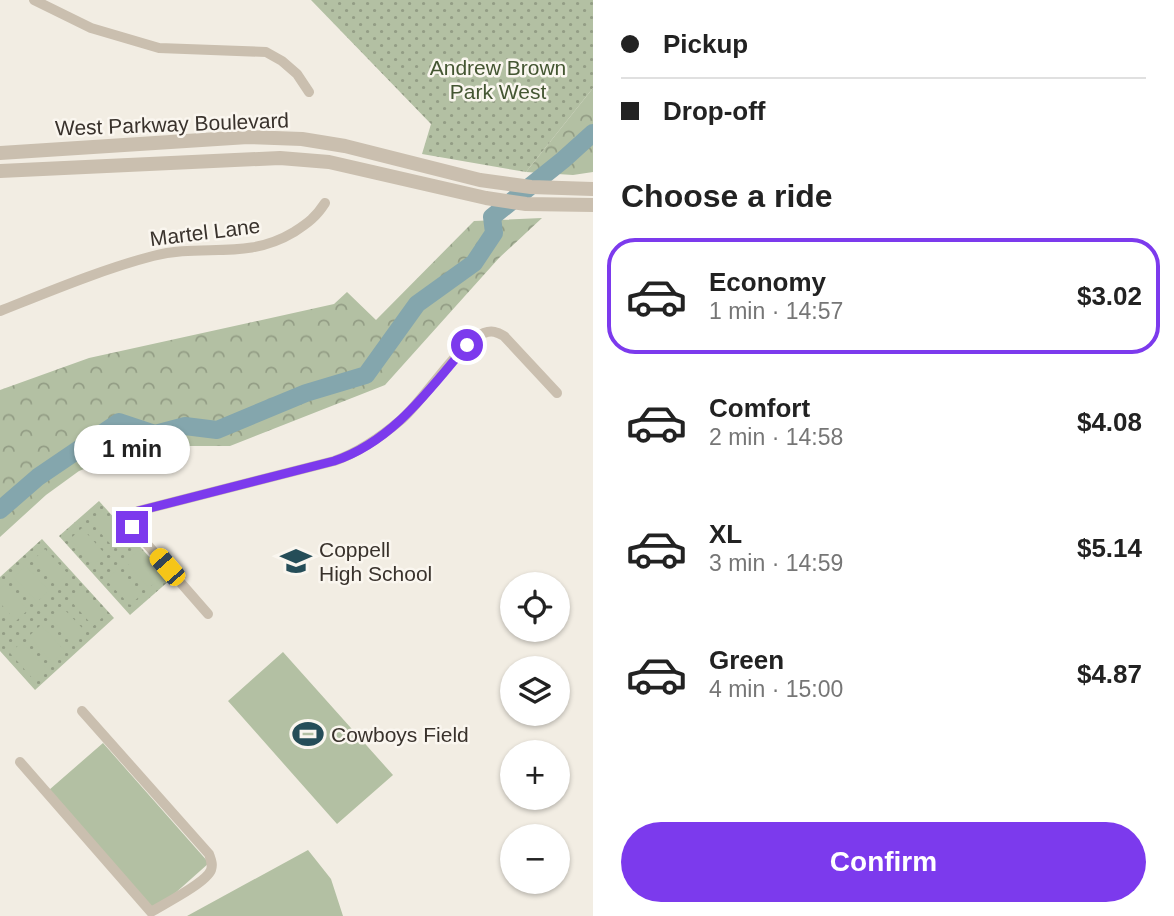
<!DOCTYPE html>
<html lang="en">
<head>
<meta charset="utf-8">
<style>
	:root { --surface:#fff; --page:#f2f2f2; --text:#222; --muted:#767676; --line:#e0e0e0; --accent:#7c3aed }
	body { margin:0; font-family:Helvetica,sans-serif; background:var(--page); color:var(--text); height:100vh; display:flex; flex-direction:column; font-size:26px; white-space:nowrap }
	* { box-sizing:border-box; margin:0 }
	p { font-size:23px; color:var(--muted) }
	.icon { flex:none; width:38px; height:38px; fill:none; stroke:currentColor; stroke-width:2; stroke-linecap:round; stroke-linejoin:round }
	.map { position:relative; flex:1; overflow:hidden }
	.drawer { display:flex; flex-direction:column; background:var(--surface); width:581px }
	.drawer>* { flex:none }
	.top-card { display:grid; align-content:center; height:154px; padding:0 28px; background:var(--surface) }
	.controls { position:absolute; left:500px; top:572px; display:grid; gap:14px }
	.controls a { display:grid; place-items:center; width:70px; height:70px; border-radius:50%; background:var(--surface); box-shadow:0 2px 5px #0004; font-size:35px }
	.end { position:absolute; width:32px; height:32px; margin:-16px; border:9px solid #7c3aed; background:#fff; box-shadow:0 0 0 4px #fff }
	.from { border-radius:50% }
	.bubble { position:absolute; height:49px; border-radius:24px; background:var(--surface); box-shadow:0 2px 5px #0004; font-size:23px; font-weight:700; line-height:49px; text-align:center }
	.car { position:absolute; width:21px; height:42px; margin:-21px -10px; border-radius:9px; box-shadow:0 0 5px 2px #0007; background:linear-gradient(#f5c518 24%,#345 0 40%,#f5c518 0 76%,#345 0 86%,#f5c518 0) }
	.top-card b { display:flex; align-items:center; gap:24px; height:66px; font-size:26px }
	.top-card b+b { border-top:2px solid var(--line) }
	.top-card i { width:18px; height:18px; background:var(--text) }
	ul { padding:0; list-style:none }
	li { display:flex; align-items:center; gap:21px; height:116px; margin:0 14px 10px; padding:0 14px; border:4px solid transparent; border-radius:28px }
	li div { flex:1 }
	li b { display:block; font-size:26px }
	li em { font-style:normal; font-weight:700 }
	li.current { border-color:var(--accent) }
	li>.icon { width:63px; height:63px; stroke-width:1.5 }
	h2 { padding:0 28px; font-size:32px; line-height:84px }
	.button { display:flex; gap:14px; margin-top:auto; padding:14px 28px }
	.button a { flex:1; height:80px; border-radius:42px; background:var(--accent); color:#fff; font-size:28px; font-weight:700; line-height:80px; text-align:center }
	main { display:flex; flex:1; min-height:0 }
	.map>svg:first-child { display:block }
	.forest { fill:url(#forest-crowns) }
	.park { fill:url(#park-dots) }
	.garden { fill:#b3c0a3 }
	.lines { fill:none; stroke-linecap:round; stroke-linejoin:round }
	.river { stroke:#84a6ad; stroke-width:18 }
	.minor { stroke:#cabfaf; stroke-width:10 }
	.tertiary { stroke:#cabfaf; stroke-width:14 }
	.route { stroke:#7c3aed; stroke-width:9 }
	.labels { text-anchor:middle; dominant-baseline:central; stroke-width:5; stroke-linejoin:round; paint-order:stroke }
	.park-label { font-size:21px; fill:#445632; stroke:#faf6ef }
	.street-label { font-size:21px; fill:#39322c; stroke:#faf6ef }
	.poi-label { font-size:21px; fill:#39322c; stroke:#faf6ef; text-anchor:start }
</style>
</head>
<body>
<main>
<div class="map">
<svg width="593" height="916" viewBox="0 0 593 916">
	<defs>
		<pattern id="forest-crowns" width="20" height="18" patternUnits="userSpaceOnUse" patternTransform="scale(1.75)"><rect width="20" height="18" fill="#b3c0a3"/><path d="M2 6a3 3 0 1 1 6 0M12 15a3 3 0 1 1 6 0" fill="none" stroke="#939d85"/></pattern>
		<pattern id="park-dots" width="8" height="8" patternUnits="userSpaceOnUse" patternTransform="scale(1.75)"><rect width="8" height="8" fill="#b3c0a3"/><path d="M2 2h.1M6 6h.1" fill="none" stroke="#939d85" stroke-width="1.8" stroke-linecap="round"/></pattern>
	</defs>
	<rect width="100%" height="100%" fill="#f2ede3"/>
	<path class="forest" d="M593,88v84l-20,3 -47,-3z
		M542,218l-43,40 -114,127 -155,61h-88l-63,25 -33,24 -46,42v-147l89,-32 245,-54 13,-12 29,28 98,-99z"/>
	<path class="park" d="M311,0h282v88l-67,84 -104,-18 9,-30z
		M99,501l71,79 -40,35 -71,-79z
		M42,539l72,79 -79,72 -35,-39v-74z"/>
	<path class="garden" d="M102,511l23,25 -12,11 -23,-26z
		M82,528l23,26 -12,11 -23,-26z
		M45,549l23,25 -12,12 -23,-26z
		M138,551l23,26 -12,11 -23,-26z
		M26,566l23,25 -12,11 -23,-25z
		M118,569l24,25 -12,11 -24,-25z
		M5,584l23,26 -12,11 -16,-18v-14z
		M82,589l23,26 -12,11 -23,-26z
		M62,607l24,25 -12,12 -24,-26z
		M41,625l24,26 -13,11 -23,-26z
		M22,642l24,26 -13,11 -23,-26z
		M283,652l110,123 -56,49 -109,-123z
		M103,743l106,120 -54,48 -106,-121z
		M308,850l23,29 12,37h-156z"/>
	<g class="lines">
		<path class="river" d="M0,510l38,-33 81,-55 36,12 30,-8 32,4 89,-37 60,-18 51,-71 57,-41 20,-30 -2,-16 71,-57 30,-27"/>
		<path class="minor" d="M34,0l57,28 68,20 107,4 16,9 15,13 12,18
			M0,311c48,-19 103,-42 153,-55 50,-13 93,5 141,-24 14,-9 22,-15 31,-29
			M208,614l-76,-87 -1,-7 7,-9 196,-50c26,-9 47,-24 68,-42 23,-20 57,-76 82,-86 8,-3 13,-1 20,3l53,57
			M20,762l131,150c13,-8 55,-29 60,-42 2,-6 0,-10 -2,-16l-127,-143"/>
		<path class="tertiary" d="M0,153l248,-16 54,2 43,7 135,34 51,7 62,2
			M0,171l280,-13 49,4 157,36 40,6 67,1"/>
	</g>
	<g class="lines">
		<path class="route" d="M132,527l-1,-7 7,-9 196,-50c58,-19 95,-71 133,-116"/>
	</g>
	<defs>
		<g id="school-bare" transform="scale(2.415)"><path d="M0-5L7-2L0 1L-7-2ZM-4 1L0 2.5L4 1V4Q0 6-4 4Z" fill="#254d58" stroke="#faf6ef" stroke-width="2.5" paint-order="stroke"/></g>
		<g id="stadium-bare" transform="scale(2.415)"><path d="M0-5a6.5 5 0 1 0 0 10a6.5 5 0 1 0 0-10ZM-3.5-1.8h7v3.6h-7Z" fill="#254d58" stroke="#faf6ef" stroke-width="2.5" paint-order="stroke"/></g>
	</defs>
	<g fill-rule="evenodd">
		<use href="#school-bare" x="296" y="561"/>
		<use href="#stadium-bare" x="308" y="734"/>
	</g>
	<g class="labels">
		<g class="park-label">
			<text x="498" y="67">Andrew Brown<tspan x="498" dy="24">Park West</tspan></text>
		</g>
		<g class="street-label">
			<text transform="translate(172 124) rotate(-2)">West Parkway Boulevard</text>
			<text transform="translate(205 232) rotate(-7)">Martel Lane</text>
		</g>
		<g class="poi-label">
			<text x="319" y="549">Coppell<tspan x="319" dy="24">High School</tspan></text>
			<text x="331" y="734">Cowboys Field</text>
		</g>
	</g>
</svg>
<div class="controls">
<a><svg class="icon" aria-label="locate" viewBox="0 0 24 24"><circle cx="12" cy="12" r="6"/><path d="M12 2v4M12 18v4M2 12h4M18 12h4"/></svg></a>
<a><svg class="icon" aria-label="layers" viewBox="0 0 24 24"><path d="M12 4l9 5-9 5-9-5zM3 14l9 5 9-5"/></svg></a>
<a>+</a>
<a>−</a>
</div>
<i class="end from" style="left:467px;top:345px"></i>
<i class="end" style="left:132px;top:527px"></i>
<div class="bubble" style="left:74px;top:425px;width:116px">1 min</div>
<i class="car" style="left:167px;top:567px;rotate:319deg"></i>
</div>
<section class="drawer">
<div class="top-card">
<b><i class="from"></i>Pickup</b>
<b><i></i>Drop-off</b>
</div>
<h2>Choose a ride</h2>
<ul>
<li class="current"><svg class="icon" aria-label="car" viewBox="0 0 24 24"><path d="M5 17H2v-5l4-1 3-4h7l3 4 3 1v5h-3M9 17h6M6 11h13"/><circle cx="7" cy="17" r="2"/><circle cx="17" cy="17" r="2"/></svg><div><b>Economy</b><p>1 min · 14:57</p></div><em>$3.02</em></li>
<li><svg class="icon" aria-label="car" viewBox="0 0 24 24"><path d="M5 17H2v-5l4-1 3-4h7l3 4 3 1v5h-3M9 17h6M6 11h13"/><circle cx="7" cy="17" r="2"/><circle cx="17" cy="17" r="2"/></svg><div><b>Comfort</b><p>2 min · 14:58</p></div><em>$4.08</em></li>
<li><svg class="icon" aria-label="car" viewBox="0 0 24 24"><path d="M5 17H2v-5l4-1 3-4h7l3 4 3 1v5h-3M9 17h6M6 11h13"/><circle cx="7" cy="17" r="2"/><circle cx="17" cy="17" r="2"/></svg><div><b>XL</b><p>3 min · 14:59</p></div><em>$5.14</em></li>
<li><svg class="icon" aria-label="car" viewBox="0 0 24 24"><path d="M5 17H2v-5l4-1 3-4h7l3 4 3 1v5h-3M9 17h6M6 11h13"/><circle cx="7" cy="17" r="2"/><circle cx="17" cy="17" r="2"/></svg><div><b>Green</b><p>4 min · 15:00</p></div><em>$4.87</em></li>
</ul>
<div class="button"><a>Confirm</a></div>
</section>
</main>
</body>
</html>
